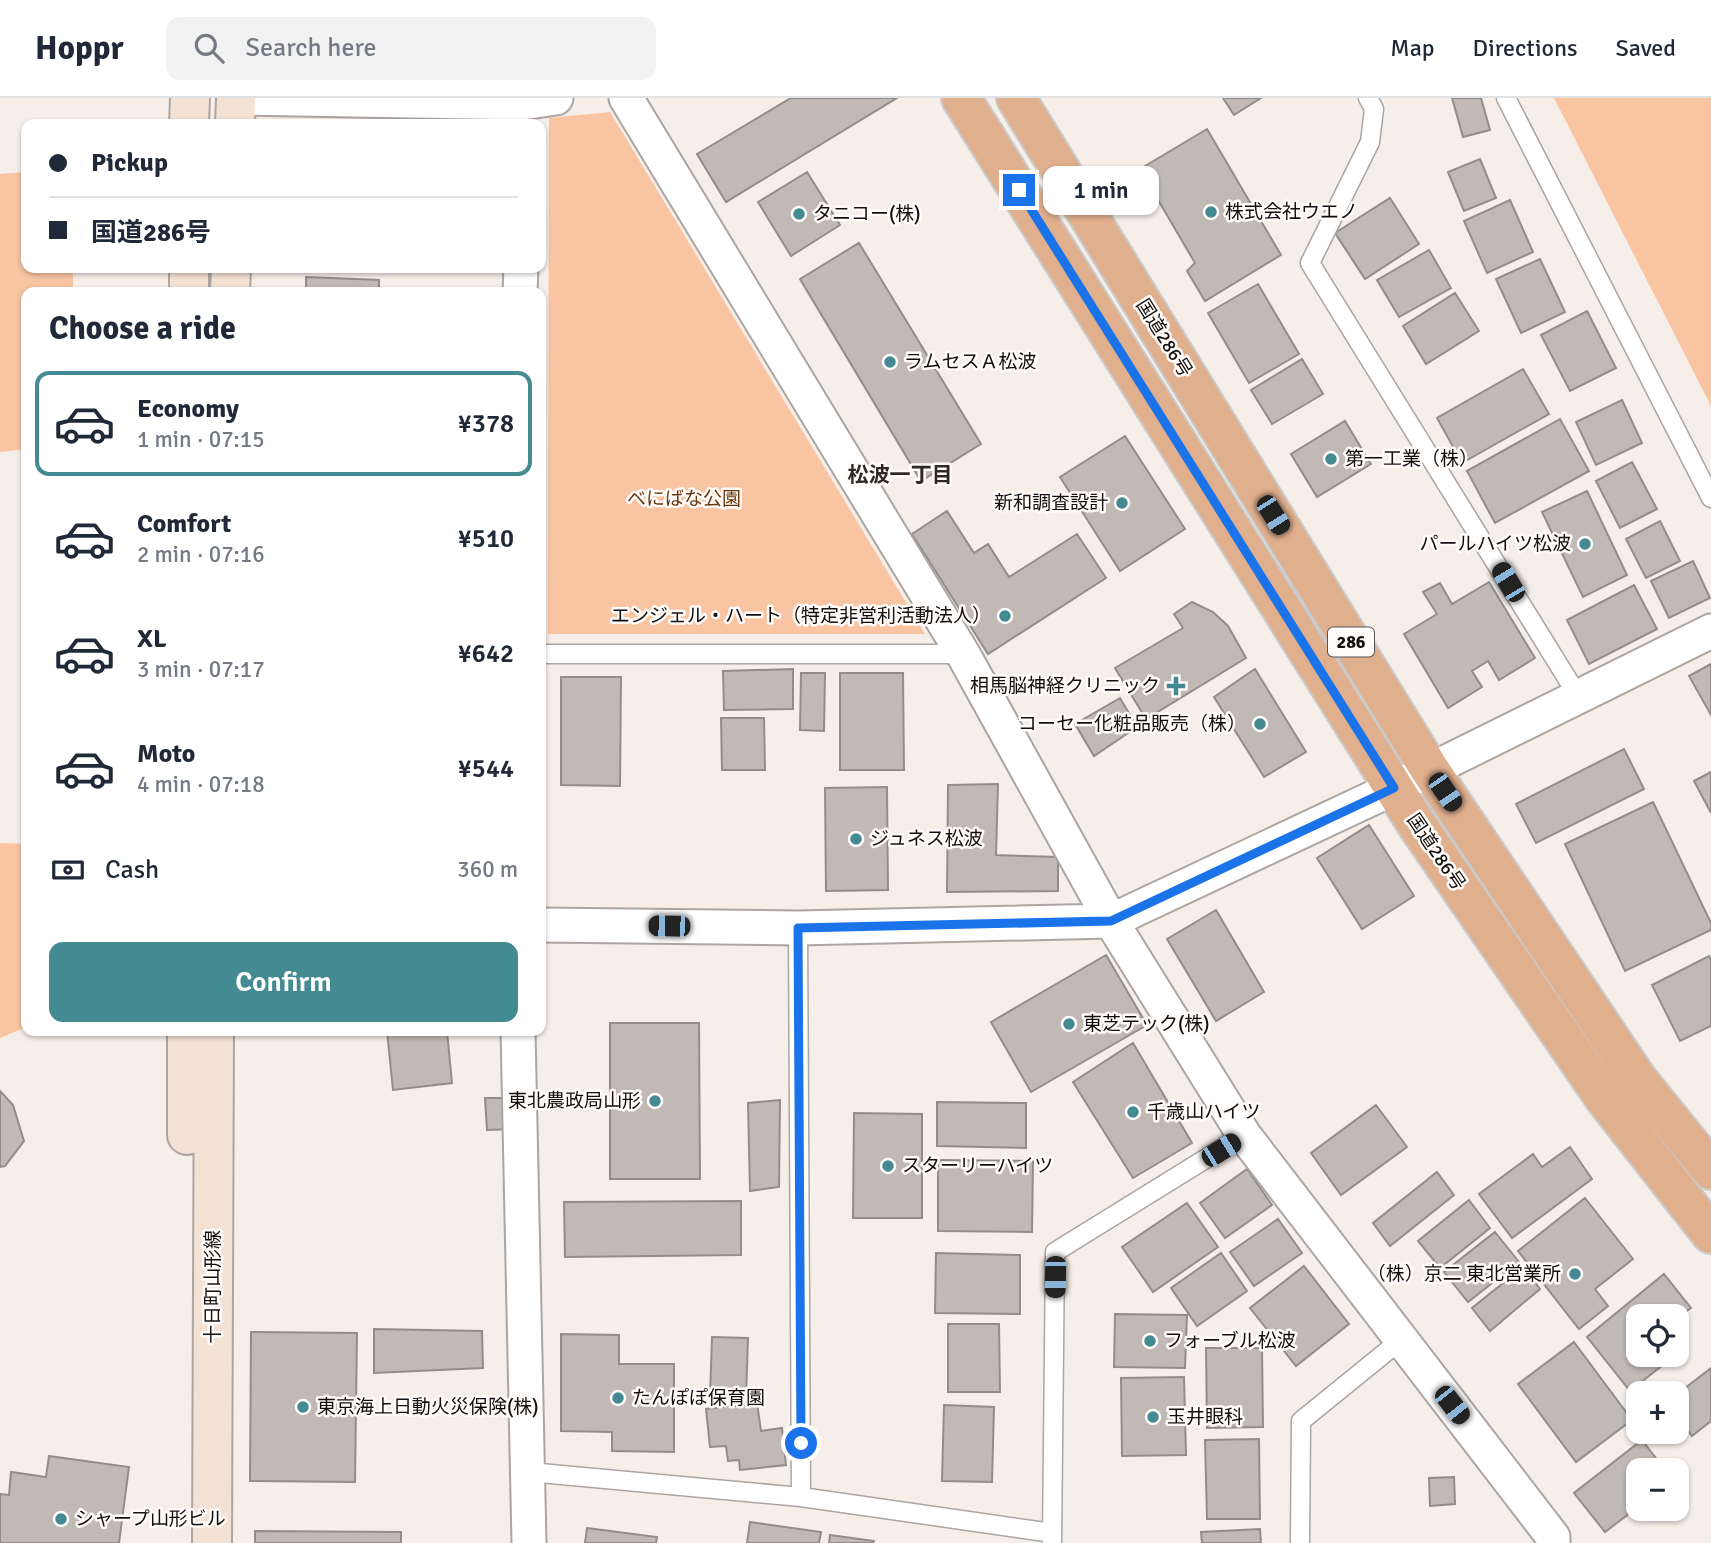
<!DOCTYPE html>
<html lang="en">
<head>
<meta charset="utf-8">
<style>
	:root { --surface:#fff; --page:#f2f2f3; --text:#1f2937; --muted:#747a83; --line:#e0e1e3; --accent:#438a92 }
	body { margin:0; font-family:Signika,"Noto Sans JP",sans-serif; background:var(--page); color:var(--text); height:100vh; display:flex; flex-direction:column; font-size:26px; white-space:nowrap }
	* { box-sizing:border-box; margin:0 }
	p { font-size:23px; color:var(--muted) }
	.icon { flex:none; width:38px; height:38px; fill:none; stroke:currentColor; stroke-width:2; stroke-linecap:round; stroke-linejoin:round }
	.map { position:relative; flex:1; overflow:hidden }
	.sheet { position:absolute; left:21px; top:189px; width:525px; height:749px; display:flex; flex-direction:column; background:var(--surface); border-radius:14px; box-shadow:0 2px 5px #0004 }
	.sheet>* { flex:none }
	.banner { position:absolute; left:21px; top:21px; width:525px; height:154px; border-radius:14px; box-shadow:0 2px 5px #0004; display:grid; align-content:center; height:154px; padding:0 28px; background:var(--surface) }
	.fabs { position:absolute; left:1626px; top:1206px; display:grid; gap:14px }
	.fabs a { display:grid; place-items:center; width:63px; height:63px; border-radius:14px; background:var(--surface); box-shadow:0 2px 5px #0004; font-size:35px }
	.end { position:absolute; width:32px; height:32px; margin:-16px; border:9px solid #1a73e8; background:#fff; box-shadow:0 0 0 4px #fff }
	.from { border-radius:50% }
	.bubble { position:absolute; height:49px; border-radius:14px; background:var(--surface); box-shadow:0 2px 5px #0004; font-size:23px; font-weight:600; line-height:49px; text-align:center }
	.car { position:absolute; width:21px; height:42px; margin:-21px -10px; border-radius:9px; box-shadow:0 0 5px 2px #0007; background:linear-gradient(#222 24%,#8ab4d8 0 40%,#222 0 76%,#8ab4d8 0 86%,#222 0) }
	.banner b { display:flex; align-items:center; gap:24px; height:66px; font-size:26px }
	.banner b+b { border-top:2px solid var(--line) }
	.banner i { width:18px; height:18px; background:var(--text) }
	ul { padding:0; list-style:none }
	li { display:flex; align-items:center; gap:21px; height:105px; margin:0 14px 10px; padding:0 14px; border:4px solid transparent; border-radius:14px }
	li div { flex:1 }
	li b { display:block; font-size:26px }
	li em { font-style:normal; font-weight:600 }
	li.current { border-color:var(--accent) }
	li>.icon { width:63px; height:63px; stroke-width:1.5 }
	h2 { padding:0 28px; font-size:32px; line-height:84px }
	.pay { display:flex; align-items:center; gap:18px; height:77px; padding:0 28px; font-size:26px }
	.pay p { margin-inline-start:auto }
	.action { display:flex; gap:14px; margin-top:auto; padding:14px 28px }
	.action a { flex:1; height:80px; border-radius:14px; background:var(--accent); color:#fff; font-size:28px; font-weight:600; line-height:80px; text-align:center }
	header { display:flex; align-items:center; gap:42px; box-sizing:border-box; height:98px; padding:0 35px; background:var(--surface); border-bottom:2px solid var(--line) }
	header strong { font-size:33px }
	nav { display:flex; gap:38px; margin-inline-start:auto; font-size:24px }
	.search { width:490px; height:63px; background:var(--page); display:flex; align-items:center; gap:18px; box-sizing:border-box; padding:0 24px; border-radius:14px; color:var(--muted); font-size:26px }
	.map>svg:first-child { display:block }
	.green { fill:#f8c4a2 }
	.building { fill:#c0b9b5; stroke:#938d89; stroke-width:2 }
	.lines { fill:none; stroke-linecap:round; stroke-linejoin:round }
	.service-casing { stroke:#aca5a1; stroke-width:21 }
	.minor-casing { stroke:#aca5a1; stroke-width:37 }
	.secondary-casing { stroke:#aca5a1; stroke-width:42 }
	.trunk-casing { stroke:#cbcaca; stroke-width:42 }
	.service { stroke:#fff; stroke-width:18 }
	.minor { stroke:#fff; stroke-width:33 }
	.secondary { stroke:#f3e1d4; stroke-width:38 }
	.trunk { stroke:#e0af8e; stroke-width:38 }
	.route { stroke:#1a73e8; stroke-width:9 }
	.poi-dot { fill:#438a92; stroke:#fffcfa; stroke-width:2.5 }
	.labels { text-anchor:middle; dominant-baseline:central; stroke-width:5; stroke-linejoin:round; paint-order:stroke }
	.shield { fill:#fffcfa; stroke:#585554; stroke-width:2 }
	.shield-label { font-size:18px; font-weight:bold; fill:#110e0d }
	.poi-label { font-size:19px; fill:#110e0d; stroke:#fffcfa; text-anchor:start }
	.street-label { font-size:19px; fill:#110e0d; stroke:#fffcfa }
	.park-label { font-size:19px; fill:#673509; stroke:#fffcfa }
	.neighbourhood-label { font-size:21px; font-weight:bold; fill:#2e2925; stroke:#fffcfa }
</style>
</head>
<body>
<header>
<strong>Hoppr</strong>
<div class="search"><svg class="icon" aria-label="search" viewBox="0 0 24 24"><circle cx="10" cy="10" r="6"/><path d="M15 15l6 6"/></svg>Search here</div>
<nav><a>Map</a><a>Directions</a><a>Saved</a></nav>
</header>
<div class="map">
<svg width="1711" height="1445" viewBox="0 0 1711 1445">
	<rect width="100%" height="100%" fill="#f5eee9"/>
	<path class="green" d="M1554,0h157v308z
		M610,14l315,522h-377l1,-516z
		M26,74v96h47v24h-47v157l-26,3v-278z
		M0,745l26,1v183l-26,11z"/>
	<path class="building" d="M791,0h106l-171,104 -29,-48z
		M1223,0h38l-27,17z
		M1452,0h29l9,32 -27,7z
		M1207,31l74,126 -76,46 -18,-30 8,-8 -55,-94z
		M1480,61l16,39 -32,13 -16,-39z
		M807,74l33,53 -49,31 -33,-54z
		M1390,100l29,46 -54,35 -30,-46z
		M1510,102l23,52 -46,21 -23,-52z
		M859,145l122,201 -60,37 -121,-202z
		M1429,152l22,38 -52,29 -22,-37z
		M1540,161l25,53 -44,21 -25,-54z
		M306,179l73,3v12h-73z
		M1258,186l41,70 -50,29 -41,-70z
		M1455,195l24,38 -53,33 -23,-38z
		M1587,213l29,57 -46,23 -29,-56z
		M1302,261l21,35 -51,30 -21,-34z
		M1523,271l26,45 -87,49 -25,-45z
		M1622,302l20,43 -46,22 -20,-43z
		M1560,321l29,52 -94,52 -28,-52z
		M1345,323l26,43 -54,33 -26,-43z
		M1125,338l60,93 -65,42 -60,-94z
		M1632,364l25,47 -37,19 -24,-47z
		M1587,393l40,84 -44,22 -41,-85z
		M947,413l27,42 14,-9 21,33 68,-43 29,44 -118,76 -76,-120z
		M1660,423l20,40 -34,17 -20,-39z
		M1693,463l17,37 -41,20 -18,-37z
		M1489,484l46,76 -36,22 -11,-19 -16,10 10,16 -34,21 -44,-74 33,-20 -14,-22 17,-9 12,21z
		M1634,487l23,44 -68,35 -22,-44z
		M1192,504l21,10 15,14 18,32 -100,61 -31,-51 68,-40 -9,-14z
		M1711,566v51l-22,-39z
		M793,571v40l-69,1 -1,-39z
		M1255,571l51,83 -42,25 -50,-80z
		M801,575h24l-1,58 -24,-1z
		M840,575h63l1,97h-64z
		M561,579h60l-1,109 -59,-1z
		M1120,600l17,29 -43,29 -19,-32z
		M721,620h43l1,52h-43z
		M1624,651l20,40 -108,54 -20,-39z
		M1711,674v41l-17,-32z
		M998,686l-2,71 62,2v34l-111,1 1,-107z
		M887,689l1,103 -62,1 -1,-103z
		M1653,704l58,121v7l-86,41 -60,-127z
		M1369,727l45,71 -52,33 -45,-71z
		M1216,812l48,82 -48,29 -49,-82z
		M1106,857l41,70 -116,67 -40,-70z
		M1709,858l2,4v66l-31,15 -28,-56z
		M610,925h89l1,156h-90z
		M387,933h60l5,52 -59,7z
		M1133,945l59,100 -59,35 -60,-96z
		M0,993l13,14 11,36 -19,25 -5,1z
		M485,1000h30v31l-28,1z
		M780,1002l-1,87 -29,4 -2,-88z
		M937,1004l89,1v45l-89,-2z
		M1376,1007l31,42 -66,48 -30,-42z
		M854,1015l68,1v104h-69z
		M1570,1049l22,32 -80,59 -33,-44 54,-40 9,13z
		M938,1062l95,1 -1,71 -94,-1z
		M1247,1071l25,36 -47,33 -25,-35z
		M1437,1074l17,23 -64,51 -17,-23z
		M1585,1100l48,61 -38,30 13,17 -29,23 -61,-78z
		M1469,1102l21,28 -50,40 -22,-27z
		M741,1103v54l-176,2 -1,-55z
		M1187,1105l31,44 -65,45 -31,-45z
		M1278,1121l24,34 -48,33 -24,-34z
		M1495,1134l24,30 -51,40 -24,-30z
		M936,1155l84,2v59l-85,-1z
		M1221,1155l26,38 -50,35 -26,-38z
		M1304,1168l45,58 -53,42 -46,-58z
		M1523,1169l17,22 -50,42 -18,-23z
		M1664,1176l27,34 -15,11v-3h-38v38h19l7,10 -34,27 -43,-54z
		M1115,1216l72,1 -2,53 -71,-1z
		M948,1226h51l1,68h-52z
		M374,1231l108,2 1,37 -109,5z
		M251,1234l106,1 -2,149 -105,-1z
		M561,1236l58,1v29h55v88l-62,-1v-19l-51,-1z
		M712,1239l36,1 -2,60 -36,-1z
		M1574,1244l58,78 -56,42 -58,-78z
		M1206,1250h56l1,79 -56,1z
		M1711,1270v53l-19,15 -16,-21v-20z
		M1184,1279l2,78 -64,1 -1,-78z
		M757,1305l4,28 21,-3 4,37 -46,5 -1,-10 -11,1 -2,-15 -16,1 -4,-38z
		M944,1307l50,2 -2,75 -50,-1z
		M1259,1341l1,80h-53l-2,-79z
		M1642,1342l23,30h-27v37l-33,25 -31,-39z
		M49,1358l80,11 -10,76h-119v-49l9,1 2,-23 35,5z
		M1454,1379l1,27 -25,2 -1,-28z
		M750,1424l71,10 -2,11h-72z
		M587,1430l70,9 -1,6h-71z
		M1260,1431l1,14h-59l-1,-11z
		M255,1433l146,1v11h-146z
		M830,1437l44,6 -1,2h-44z"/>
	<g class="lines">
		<g class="service-casing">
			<path id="service" d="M1368,0l6,11 -4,33 -60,121 268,433
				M1506,0l205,400
				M541,556h422
				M798,830l3,569
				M529,1374l272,25 251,36
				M1052,1445l3,-291 189,-117
				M1300,1445l1,-122 101,-82"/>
		</g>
		<g class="minor-casing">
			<path id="minor" d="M236,0l286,5 34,-5
				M626,0l337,556 148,267 133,214 309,402v6
				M520,194l1,-24
				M541,827l257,3 313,-7 283,-133 317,-157
				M518,933l11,512"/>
		</g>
		<g class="secondary-casing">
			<path id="secondary" d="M189,26l1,-26
				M235,26l1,-26
				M189,194v-24
				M230,194l1,-24
				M187,1037v-104
				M212,1445l2,-512"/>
		</g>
		<g class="trunk-casing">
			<path id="trunk" d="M961,0l456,727 188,274 106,135
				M1016,0l414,672 208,310 73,90"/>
		</g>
		<use href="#service" class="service"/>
		<use href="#minor" class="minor"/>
		<use href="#secondary" class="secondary"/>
		<use href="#trunk" class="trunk"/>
	</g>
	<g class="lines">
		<path class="route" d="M801,1345l-3,-515 313,-7 283,-133 -375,-598"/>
	</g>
	<g class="poi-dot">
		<circle cx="1211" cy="114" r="7"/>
		<circle cx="799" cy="116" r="7"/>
		<circle cx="890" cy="264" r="7"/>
		<circle cx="1331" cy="361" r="7"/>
		<circle cx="1122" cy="405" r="7"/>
		<circle cx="1585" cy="446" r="7"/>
		<circle cx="1005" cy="518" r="7"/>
		<path d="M1172.5 577.5h7v7h7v7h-7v7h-7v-7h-7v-7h7z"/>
		<circle cx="1260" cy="626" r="7"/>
		<circle cx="856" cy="741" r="7"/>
		<circle cx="1069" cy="926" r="7"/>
		<circle cx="655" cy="1003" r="7"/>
		<circle cx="1133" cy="1014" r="7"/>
		<circle cx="888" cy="1068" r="7"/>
		<circle cx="1575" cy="1176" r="7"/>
		<circle cx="1150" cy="1243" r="7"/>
		<circle cx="618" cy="1300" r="7"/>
		<circle cx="303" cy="1309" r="7"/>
		<circle cx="1153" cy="1319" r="7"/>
		<circle cx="61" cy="1421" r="7"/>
	</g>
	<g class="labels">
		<rect class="shield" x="1328" y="529.5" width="46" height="29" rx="5"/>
		<g class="shield-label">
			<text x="1351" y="544">286</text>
		</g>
		<g class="poi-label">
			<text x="1225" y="114">株式会社ウエノ</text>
			<text x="813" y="116">タニコー(株)</text>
			<text x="904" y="264">ラムセスＡ松波</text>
			<text x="1345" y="361">第一工業（株）</text>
			<text x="1108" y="405" text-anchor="end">新和調査設計</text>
			<text x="1571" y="446" text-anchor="end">パールハイツ松波</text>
			<text x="991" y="518" text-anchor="end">エンジェル・ハート（特定非営利活動法人）</text>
			<text x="1160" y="588" text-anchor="end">相馬脳神経クリニック</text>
			<text x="1246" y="626" text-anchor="end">コーセー化粧品販売（株）</text>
			<text x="870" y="741">ジュネス松波</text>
			<text x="1083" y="926">東芝テック(株)</text>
			<text x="641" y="1003" text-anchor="end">東北農政局山形</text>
			<text x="1147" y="1014">千歳山ハイツ</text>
			<text x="902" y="1068">スターリーハイツ</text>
			<text x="1561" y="1176" text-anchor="end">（株）京二 東北営業所</text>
			<text x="1164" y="1243">フォーブル松波</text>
			<text x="632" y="1300">たんぽぽ保育園</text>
			<text x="317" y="1309">東京海上日動火災保険(株)</text>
			<text x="1167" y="1319">玉井眼科</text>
			<text x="75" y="1421">シャープ山形ビル</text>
		</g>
		<g class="street-label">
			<text transform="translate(1164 240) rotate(58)">国道286号</text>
			<text transform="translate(1436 754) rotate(56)">国道286号</text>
			<text transform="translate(213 1189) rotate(-90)">十日町山形線</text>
		</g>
		<g class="park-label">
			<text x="684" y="401">べにばな公園</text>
		</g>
		<g class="neighbourhood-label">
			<text x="900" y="377">松波一丁目</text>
		</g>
	</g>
</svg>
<div class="fabs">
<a><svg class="icon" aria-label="locate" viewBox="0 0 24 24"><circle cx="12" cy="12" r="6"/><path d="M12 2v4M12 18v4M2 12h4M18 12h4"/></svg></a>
<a>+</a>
<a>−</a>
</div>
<i class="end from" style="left:801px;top:1345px"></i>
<i class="end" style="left:1019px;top:92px"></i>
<div class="bubble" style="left:1043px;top:68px;width:116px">1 min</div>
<i class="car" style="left:1273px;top:417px;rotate:148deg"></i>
<i class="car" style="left:1508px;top:484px;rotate:329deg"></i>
<i class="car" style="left:1445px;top:694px;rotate:146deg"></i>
<i class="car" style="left:669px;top:828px;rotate:271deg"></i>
<i class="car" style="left:1221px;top:1052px;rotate:58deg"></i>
<i class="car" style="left:1055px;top:1179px;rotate:181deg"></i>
<i class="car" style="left:1452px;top:1307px;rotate:142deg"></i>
<div class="banner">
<b><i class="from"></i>Pickup</b>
<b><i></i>国道286号</b>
</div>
<section class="sheet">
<h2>Choose a ride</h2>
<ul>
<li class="current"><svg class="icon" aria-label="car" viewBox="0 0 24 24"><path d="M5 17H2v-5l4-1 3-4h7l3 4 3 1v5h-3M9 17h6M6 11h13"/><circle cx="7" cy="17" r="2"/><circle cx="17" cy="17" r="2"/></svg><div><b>Economy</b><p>1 min · 07:15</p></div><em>¥378</em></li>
<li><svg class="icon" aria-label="car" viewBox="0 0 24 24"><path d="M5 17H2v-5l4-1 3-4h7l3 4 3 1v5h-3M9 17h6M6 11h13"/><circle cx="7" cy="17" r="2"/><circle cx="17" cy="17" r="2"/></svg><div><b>Comfort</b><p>2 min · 07:16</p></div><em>¥510</em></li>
<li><svg class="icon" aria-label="car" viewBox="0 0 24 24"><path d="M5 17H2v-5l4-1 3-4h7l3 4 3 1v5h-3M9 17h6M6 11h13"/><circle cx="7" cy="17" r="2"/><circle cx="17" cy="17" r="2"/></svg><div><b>XL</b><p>3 min · 07:17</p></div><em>¥642</em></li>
<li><svg class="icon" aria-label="car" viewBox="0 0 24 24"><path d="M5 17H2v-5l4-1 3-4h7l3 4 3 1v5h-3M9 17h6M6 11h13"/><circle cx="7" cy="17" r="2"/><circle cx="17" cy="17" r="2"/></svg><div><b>Moto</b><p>4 min · 07:18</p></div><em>¥544</em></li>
</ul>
<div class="pay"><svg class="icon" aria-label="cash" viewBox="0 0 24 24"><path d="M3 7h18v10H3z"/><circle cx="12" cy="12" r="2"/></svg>Cash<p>360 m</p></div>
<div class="action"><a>Confirm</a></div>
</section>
</div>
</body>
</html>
